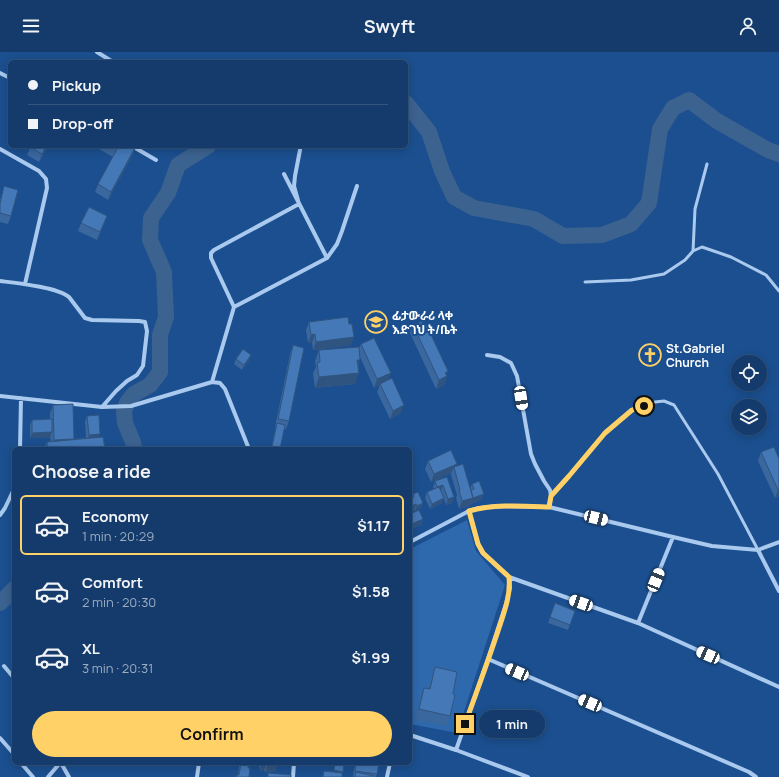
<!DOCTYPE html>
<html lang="en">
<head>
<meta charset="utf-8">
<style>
	:root { --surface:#143b6b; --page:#1d4271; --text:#f1f3f6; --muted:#9dadc1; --line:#33557e; --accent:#ffd166 }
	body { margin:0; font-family:Manrope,"Noto Sans Ethiopic",sans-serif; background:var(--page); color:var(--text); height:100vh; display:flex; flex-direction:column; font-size:15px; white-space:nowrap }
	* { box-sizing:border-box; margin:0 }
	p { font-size:13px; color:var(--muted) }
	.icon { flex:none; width:22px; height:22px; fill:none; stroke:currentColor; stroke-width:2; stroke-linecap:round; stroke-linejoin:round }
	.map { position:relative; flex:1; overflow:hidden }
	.details { position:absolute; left:12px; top:395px; width:400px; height:318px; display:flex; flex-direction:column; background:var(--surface); border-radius:6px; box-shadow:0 2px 10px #0003,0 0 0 1px var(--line) }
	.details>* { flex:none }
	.guide { position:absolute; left:8px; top:8px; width:400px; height:88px; border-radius:6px; box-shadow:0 2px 10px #0003,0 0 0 1px var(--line); display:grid; align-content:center; height:88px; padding:0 20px; background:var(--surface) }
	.controls { position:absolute; left:731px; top:303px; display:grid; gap:8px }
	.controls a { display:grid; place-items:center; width:36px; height:36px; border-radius:50%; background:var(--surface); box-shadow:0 2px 10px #0003,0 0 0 1px var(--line); font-size:20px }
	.end { position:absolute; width:18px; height:18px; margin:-9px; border:5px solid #ffd166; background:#111; box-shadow:0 0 0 2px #111 }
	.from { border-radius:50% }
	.bubble { position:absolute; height:28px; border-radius:14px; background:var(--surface); box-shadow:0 2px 10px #0003,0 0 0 1px var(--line); font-size:13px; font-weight:700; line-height:28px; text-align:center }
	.car { position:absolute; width:12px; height:24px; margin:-12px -6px; border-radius:5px; box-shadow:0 0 3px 1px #0007; background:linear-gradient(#fff 24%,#345 0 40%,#fff 0 76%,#345 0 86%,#fff 0) }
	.guide b { display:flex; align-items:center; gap:14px; height:38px; font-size:15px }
	.guide b+b { border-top:1px solid var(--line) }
	.guide i { width:10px; height:10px; background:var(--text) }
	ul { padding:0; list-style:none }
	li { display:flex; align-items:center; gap:12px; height:60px; margin:0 8px 6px; padding:0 12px; border:2px solid transparent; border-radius:6px }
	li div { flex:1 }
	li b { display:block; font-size:15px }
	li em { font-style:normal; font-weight:700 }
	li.active { border-color:var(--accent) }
	li>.icon { width:36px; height:36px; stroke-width:1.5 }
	h2 { padding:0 20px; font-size:18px; line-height:48px }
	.cta { display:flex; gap:8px; margin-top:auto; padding:8px 20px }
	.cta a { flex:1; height:46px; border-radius:24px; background:var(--accent); color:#111; font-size:16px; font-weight:700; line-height:46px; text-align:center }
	header { display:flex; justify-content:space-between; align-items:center; height:52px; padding:0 20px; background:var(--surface); font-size:18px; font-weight:700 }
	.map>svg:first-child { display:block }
	.green { fill:#2e69ad }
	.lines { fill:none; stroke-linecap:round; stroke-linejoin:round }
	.river { stroke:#3c6290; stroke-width:16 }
	.lane { stroke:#a9c9ee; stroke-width:3 }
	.street { stroke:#a9c9ee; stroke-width:4 }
	.wall { fill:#3a679d }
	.shaded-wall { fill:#305480 }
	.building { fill:#4478b7; stroke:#305480 }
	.route { stroke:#ffd166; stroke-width:5 }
	.labels { text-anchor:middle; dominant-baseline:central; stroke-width:4; stroke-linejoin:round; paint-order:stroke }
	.poi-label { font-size:12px; font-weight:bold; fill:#fff; stroke:#1b4f8f; text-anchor:start }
</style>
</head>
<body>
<header><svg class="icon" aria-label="menu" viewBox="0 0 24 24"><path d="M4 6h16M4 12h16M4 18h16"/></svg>Swyft<svg class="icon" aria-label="person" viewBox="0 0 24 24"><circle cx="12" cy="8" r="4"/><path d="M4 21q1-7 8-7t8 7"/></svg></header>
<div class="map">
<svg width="779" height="725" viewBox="0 0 779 725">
	<rect width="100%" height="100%" fill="#1b4f8f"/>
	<path class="green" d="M467,468l9,31 29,34 -48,148 -47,-9v-175z"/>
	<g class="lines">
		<path class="river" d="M406,51l23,29 13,39 12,26 20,11 60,11 29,17 39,-1 29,-11 18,-21 11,-74 13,-21 16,-8 28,21 51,29 11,4
			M134,397l-1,-7 -8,-19 -1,-12 3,-8 7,-9 16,-9 10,-13v-37l6,-18 -2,-45 -14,-32 1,-22 17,-25 10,-28 30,-19
			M0,551l14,-14"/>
		<path class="lane" d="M693,199l2,-42 12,-45
			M585,230l46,-2 33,-6 21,-14 8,-9 9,-4 29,10 35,18 13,16
			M551,444l18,-20 36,-43 27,-23 23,-8 9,-1 10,4 44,69 40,76"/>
		<path class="street" d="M97,0l16,10
			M0,21l10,5
			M132,94l24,14
			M0,97l39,22 7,8 1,9 -22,96
			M284,122l43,84
			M0,229c16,2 57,6 69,16l16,21 7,2 47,1 6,1 2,9 -4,35 -6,9 -10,6 -11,10 -14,16 -102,-11
			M234,255l-23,-49v-5l3,-3 85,-46 -5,-18 1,-10 5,-26
			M487,303l13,2 11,6 6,13 14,78 4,10 9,17 6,9 1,6 -2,11
			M212,330l22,-75 93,-49 10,-14 5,-13 15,-45
			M102,355l29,-1 81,-24 8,1 5,6 24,60
			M20,397l1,-51
			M0,463l5,-7 9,-19
			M410,490l59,-31 10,-3 19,-2 51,1 124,30 39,9 46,4 21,-8
			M758,498l21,41
			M509,525l129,46 141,64
			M638,571l35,-86
			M488,607l261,113 7,5
			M4,614l10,12
			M410,683l46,15 72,27
			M0,686l14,16
			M456,698l32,-91 18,-55 4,-16 -1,-11 -26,-24 -5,-9 -9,-33
			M21,711l12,14
			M61,711l8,14
			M48,725l12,-14
			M197,725l2,-14
			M293,725l1,-14
			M387,725l3,-14"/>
	</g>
	<path class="wall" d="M31,94h17l-9,16 -12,-7z
		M94,94h42l-3,8 -25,46 -13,-8 3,-8 15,-27z
		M4,134l7,30 -3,8 -8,-2v-22z
		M107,164l-3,8 -7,16 -19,-9 3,-8z
		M309,270l42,23 -38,5 -1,-7h-4l-2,-13z
		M413,273l34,50 -3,10 -8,4 -26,-56z
		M361,292l27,36 13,33 -11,6 -13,-27 3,-7 -6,3 -14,-31 -5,27 -40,4 -2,-15 3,-6 -1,-6 4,-11 40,-2z
		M293,293l-4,76 -3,8h-2l-4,20h-9l5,-22h-1l15,-73z
		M236,307l13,2 -7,9 -8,-6z
		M53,353l21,34 12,-1 -1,-17 2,-5 12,21 6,12h-61l3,-7 4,-1 -1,-4 -20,1v-13l2,-5 18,-1v-6z
		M761,400l18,7v37l-4,2 -17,-37z
		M428,409l29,3 -1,2 14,23 2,-5 10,15 -11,5v-1l-1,3 -11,3 -3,-11 1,-3 -6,-20v-2l-20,9 -6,-13z
		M447,425l7,20 -2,6 -6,2 -5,-15 3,8 -2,5 -12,6 -5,-11 2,-6 7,-3 -1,-2 2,-6z
		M413,442l10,9 -2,5 -6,3 -1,-1 -4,1v-13h1z
		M410,462l13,5 -2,6 -10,4z
		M555,551l20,8 -7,19 -20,-7z
		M435,615l18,27 -3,22 -4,10 -31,-6 5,-21 4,-11 5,1 2,-11z
		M238,711h11v14h-13l1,-2h1l1,-9h-1z
		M259,711h19l-3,8 -10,1 -1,-2 -4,1z
		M355,711h24l-3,14h-22l-1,-1z"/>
	<path class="shaded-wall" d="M46,94h2l-9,16 3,-8z
		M136,94l-3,8 -25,46 3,-8z
		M107,164l-3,8 -7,16 3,-8z
		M315,282l-3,9h-4l3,-8z
		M354,285l-3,8 -38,5 3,-8z
		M251,303l-2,6 -7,9 2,-5z
		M357,308h3l-4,11z
		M448,319l-2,6 1,-1 -3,9 -8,4 3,-9 6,-7z
		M359,321l-4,11 -40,4 4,-11z
		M391,321l-3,8 -8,3v1l-6,3 3,-9z
		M404,353l-3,8 -11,6 3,-8z
		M52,380l-2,6h-20l2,-5z
		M100,382l-2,6 -11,1 2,-6z
		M74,387l-23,9 3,-8z
		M457,412l-2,6 -1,-3 -3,6 -20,9 3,-8z
		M443,433l-2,5 -6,2 2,-5z
		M779,437v7l-4,2 3,-8z
		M484,442l-2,5 -11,5 2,-6z
		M454,445l-2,6 -6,2 2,-6z
		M444,446l-2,5 -12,6 2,-5z
		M473,446l-3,8 -11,3 3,-8z
		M423,451l-2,5 -6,3 2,-5z
		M416,452l-2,6 -4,1v-4z
		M423,467l-2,6 -10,4 1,-5z
		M262,711h5l-3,7 -4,1z
		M278,711l-3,8 -10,1 3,-8z
		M334,718l9,2 -1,2 -9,-1z"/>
	<path class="building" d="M31,94h15l-4,8 -12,-7z
		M111,94h25l-25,46 -13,-8 19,-35z
		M4,134l14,4 -7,26 -11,-3v-9z
		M89,155l18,9 -7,16 -19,-9z
		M348,265l1,7h3l2,13 -38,5 -1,-8 -4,1 -2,-13z
		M422,269l1,4 3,-1 22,47 -3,2 2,3 -8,4 -26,-55z
		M374,286l17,35 -14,6 -16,-35z
		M293,293l11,3 -15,73 -11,-2z
		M359,295l1,13h-3l2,13 -40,4 -2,-14 3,-1 -1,-12z
		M243,297l8,6 -7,10 -8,-6z
		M392,326l12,27 -11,6 -13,-27z
		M73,352l1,35 -20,1 -1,-35z
		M99,363l1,19 -11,1 -2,-19z
		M52,367v13l-20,1v-13z
		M277,371l8,2 -5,24 -8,-2z
		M103,385l2,12h-57l-1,-7z
		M774,395l5,12v30l-1,1 -17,-38z
		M451,398l6,14 -23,10 -6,-13z
		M463,412l10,34 -11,3 -3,-11h1l-6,-23z
		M447,425l7,20 -6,2 -5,-14 -6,2 -2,-6z
		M479,429l5,13 -11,4 -2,-8 3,-1 -2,-5z
		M439,435l5,11 -12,6 -5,-12z
		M418,440l5,11 -6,3 -1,-2 -6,3v-9l4,-1 -1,-3z
		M419,458l4,9 -11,5 -2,-6v-4z
		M555,551l20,8 -5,14 -20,-8z
		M435,615l22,5 -4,22 2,1 -5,21 -31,-7 5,-21 6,1z
		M241,711h8l-1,5h2l-1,9h-13l1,-2h2z
		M335,711h9l-1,9 -9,-2z
		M356,711h23l-2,11 -22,-3z
		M324,719l18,2v4h-19z
		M356,720l18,4v1h-19z
		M268,721l23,2v2h-23z"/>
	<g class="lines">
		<path class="route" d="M465,672c11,-30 22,-60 32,-90 6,-19 14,-37 12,-57l-26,-24 -5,-9 -9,-33c26,-7 53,-5 80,-4l2,-11 18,-20 36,-43 27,-23 12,-4"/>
	</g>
	<defs>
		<g id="school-ring" transform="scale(1.15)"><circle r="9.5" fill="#1b4f8f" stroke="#ffd166" stroke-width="1.5"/><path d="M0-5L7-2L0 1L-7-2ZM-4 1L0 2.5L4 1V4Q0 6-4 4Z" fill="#ffd166"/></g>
		<g id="church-ring" transform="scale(1.15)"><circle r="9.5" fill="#1b4f8f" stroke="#ffd166" stroke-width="1.5"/><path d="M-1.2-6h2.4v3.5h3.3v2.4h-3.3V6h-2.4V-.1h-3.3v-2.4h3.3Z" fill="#ffd166"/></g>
	</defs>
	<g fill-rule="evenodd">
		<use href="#school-ring" x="376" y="270"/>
		<use href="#church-ring" x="650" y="303"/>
	</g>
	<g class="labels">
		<g class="poi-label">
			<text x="392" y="263">ፊታውራሪ ላቀ<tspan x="392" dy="14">እድገህ ት/ቤት</tspan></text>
			<text x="666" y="296">St.Gabriel<tspan x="666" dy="14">Church</tspan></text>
		</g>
	</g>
</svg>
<div class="controls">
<a><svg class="icon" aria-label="locate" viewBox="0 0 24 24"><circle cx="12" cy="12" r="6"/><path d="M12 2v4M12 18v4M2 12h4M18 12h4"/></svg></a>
<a><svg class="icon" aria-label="layers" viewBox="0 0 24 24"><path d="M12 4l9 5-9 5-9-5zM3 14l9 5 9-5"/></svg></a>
</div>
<i class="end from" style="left:644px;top:354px"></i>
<i class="end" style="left:465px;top:672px"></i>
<div class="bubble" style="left:479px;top:658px;width:66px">1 min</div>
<i class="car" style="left:521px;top:346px;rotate:171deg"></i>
<i class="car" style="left:596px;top:466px;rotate:104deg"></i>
<i class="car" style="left:656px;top:528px;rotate:22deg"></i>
<i class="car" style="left:581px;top:551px;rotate:290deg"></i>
<i class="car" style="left:708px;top:603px;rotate:294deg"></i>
<i class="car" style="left:517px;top:620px;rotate:293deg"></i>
<i class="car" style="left:590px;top:651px;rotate:293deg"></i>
<div class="guide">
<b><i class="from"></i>Pickup</b>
<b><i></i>Drop-off</b>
</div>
<section class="details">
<h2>Choose a ride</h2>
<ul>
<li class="active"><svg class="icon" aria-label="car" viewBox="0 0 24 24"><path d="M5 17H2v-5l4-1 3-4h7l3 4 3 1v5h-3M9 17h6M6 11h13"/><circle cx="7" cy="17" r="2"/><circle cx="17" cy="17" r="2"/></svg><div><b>Economy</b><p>1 min · 20:29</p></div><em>$1.17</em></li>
<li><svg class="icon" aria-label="car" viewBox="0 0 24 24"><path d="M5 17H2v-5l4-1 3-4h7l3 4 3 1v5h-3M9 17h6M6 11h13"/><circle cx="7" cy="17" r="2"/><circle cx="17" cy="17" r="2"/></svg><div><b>Comfort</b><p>2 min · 20:30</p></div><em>$1.58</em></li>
<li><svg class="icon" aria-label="car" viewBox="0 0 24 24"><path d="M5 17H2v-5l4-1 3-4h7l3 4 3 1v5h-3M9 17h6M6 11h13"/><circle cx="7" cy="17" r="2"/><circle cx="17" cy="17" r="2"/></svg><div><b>XL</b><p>3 min · 20:31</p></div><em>$1.99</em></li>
</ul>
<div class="cta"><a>Confirm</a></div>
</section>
</div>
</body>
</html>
